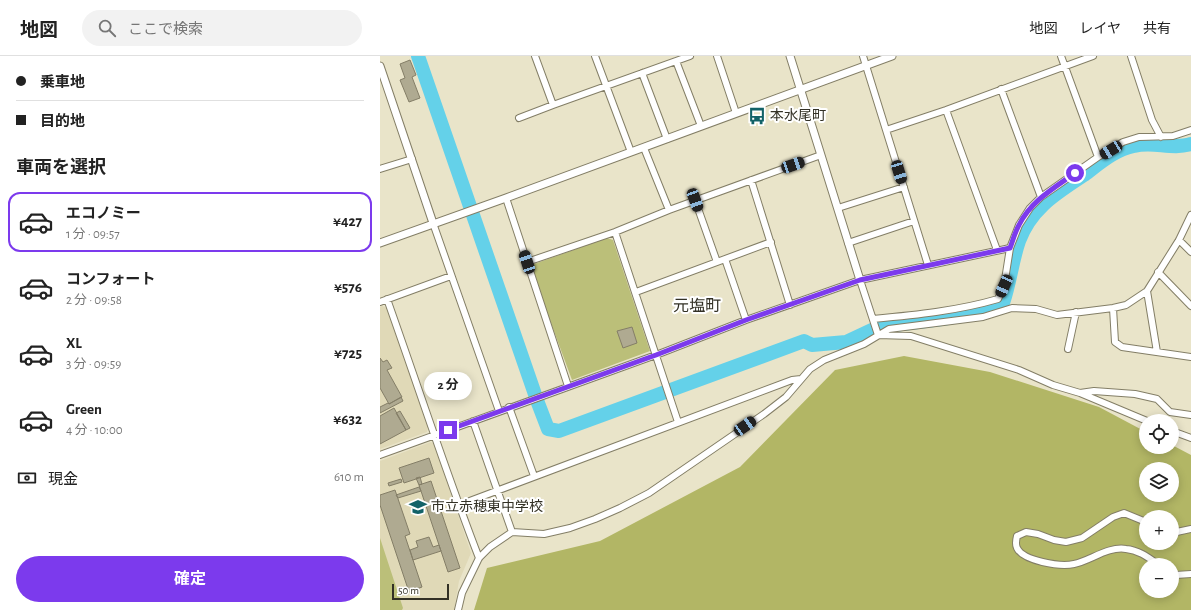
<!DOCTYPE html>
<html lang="ja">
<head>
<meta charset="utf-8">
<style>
	:root { --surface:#fff; --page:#f2f2f2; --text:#222; --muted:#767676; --line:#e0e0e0; --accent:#7c3aed }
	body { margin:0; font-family:"Alegreya Sans","Noto Sans JP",sans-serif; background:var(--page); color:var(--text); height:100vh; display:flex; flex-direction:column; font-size:15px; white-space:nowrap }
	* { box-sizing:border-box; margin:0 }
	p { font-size:13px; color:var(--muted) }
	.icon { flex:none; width:22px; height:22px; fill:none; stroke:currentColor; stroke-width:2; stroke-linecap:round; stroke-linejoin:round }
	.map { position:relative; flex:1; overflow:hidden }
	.side { display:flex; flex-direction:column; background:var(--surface); width:380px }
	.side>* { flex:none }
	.banner { display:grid; align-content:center; height:88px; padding:0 16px; background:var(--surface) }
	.tools { position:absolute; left:759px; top:358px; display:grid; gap:8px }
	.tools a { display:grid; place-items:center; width:40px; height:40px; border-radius:50%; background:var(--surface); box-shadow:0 2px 10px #0003; font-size:20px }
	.scale { position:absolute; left:12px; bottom:10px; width:57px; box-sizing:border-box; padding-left:4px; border:2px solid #323025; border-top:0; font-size:11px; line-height:14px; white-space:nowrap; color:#323025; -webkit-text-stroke:3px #fff; paint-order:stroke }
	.end { position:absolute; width:18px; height:18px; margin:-9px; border:5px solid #7c3aed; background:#fff; box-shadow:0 0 0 2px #fff }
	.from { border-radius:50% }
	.bubble { position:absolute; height:28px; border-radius:14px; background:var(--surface); box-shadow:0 2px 10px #0003; font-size:13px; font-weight:700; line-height:28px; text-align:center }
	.car { position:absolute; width:12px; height:24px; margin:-12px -6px; border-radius:5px; box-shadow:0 0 3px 1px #0007; background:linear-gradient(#222 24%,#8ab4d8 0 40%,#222 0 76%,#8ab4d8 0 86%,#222 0) }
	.banner b { display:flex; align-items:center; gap:14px; height:38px; font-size:15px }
	.banner b+b { border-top:1px solid var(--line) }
	.banner i { width:10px; height:10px; background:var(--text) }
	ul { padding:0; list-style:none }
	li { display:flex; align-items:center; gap:12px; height:60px; margin:0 8px 6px; padding:0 8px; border:2px solid transparent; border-radius:12px }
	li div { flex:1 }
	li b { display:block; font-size:15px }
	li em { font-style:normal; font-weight:700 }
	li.selected { border-color:var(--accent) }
	li>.icon { width:36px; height:36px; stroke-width:1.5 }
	h2 { padding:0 16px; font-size:18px; line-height:48px }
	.pay { display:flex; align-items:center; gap:10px; height:44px; padding:0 16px; font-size:15px }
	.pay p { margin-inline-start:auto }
	.button { display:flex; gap:8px; margin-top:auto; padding:8px 16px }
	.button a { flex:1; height:46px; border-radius:24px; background:var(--accent); color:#fff; font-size:16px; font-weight:700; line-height:46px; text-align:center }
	header { display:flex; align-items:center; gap:24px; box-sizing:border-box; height:56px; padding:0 20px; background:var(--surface); border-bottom:1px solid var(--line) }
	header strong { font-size:19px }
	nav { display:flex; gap:22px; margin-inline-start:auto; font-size:14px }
	.search { width:280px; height:36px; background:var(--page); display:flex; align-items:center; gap:10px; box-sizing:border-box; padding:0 14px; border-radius:22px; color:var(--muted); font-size:15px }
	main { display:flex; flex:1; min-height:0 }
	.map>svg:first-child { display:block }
	.built { fill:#e0d9b7 }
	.green { fill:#bbbf79 }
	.forest { fill:#b2b665; fill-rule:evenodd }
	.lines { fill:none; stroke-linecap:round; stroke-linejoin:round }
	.river { stroke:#64d1e9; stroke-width:14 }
	.building { fill:#afaa91; stroke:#847e67 }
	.minor-casing { stroke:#837e66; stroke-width:8 }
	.tertiary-casing { stroke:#837e66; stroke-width:9 }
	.minor { stroke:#fff; stroke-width:6 }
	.tertiary { stroke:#fff; stroke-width:7 }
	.route { stroke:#7c3aed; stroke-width:5 }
	.labels { text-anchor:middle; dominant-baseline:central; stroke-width:4; stroke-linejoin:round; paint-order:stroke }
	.poi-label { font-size:14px; fill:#323025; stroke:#fff; text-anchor:start }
	.quarter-label { font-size:16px; fill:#323025; stroke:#fff }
</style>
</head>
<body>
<header>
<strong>地図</strong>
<div class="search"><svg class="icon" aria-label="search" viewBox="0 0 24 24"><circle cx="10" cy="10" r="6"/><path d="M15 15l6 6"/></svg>ここで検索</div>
<nav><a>地図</a><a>レイヤ</a><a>共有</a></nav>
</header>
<main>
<section class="side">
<div class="banner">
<b><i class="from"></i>乗車地</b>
<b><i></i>目的地</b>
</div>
<h2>車両を選択</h2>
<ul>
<li class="selected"><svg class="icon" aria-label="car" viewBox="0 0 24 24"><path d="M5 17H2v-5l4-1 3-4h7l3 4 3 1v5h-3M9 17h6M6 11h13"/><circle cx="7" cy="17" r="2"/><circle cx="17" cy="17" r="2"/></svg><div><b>エコノミー</b><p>1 分 · 09:57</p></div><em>¥427</em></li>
<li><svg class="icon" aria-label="car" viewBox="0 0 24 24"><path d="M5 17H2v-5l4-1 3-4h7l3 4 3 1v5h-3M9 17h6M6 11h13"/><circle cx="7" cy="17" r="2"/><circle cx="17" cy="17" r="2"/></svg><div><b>コンフォート</b><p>2 分 · 09:58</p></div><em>¥576</em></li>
<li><svg class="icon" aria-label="car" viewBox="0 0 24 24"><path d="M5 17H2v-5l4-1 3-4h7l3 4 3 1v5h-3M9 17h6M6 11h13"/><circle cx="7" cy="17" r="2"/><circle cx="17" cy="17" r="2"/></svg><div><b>XL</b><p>3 分 · 09:59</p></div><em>¥725</em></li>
<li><svg class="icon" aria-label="car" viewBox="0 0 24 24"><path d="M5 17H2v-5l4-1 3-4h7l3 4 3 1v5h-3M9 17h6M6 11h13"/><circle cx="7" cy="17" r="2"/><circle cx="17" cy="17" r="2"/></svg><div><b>Green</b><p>4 分 · 10:00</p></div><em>¥632</em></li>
</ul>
<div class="pay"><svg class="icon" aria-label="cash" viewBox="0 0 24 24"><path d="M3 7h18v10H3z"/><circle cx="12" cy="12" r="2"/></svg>現金<p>610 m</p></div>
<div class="button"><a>確定</a></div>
</section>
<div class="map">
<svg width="811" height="554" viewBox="0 0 811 554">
	<rect width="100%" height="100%" fill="#e9e4c9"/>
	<path class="built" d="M2,250l5,2 41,119 -1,5 -47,17v-142z
		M51,386l3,2 37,109 -12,28 -5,29h-74v-149z"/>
	<path class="green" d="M227,182l6,2 37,111 -78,29 -41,-111 3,-5z
		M0,482l23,70 -1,2h-22z"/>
	<path class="forest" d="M524,300l86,16 109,35 47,25v15h26v-2l19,10v155h-717l13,-42 113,-27 140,-74 95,-97zM766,413h26v26h-26zM766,461h26v26h-26zM766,509h26v26h-26z"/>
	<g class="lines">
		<path class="river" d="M38,0l120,347 10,26 11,2 245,-90 8,4 34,-3 32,-15 64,-8 33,-6 28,-10c7,-20 9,-42 16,-62 12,-33 38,-48 65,-66 15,-11 30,-25 50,-29 19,-5 38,4 57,-2"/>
	</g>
	<path class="building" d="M30,4l6,15 -4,2 8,21 -11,4 -9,-22 5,-2 -5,-14z
		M252,271l5,16 -14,5 -6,-17z
		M0,302l3,4 4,-2 5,8 -5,2 15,27 -13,7 -9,-16z
		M21,341l2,4 -23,12v-6l8,-4 1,1z
		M14,352l12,22 -26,14v-28z
		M20,355l10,17 -4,2 -10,-17z
		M49,402l5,15 -30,10 -5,-15z
		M40,421l2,7 -3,1 -3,-7z
		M21,423l1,3 -13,4 -1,-3z
		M51,425l29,87 -12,4 -29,-87z
		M39,431l2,4 -23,7 -2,-3z
		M15,434l15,44 -5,2 17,51 -13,5 -29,-87v-10z
		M49,481l4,10 6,-2 2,6 -28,9 -3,-10 8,-3 -2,-6z"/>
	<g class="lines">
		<g class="minor-casing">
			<path id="minor" d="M155,0l18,49 137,-49
				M215,0l36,96
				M337,0l19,57
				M483,0l65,209
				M681,0l37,101
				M751,0l21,64 9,17
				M296,5l25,65
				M262,17l25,66
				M621,33l40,108
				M566,54l51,140
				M139,62l34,-13
				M506,74l60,-20 147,-54
				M264,92l25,62
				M0,113l32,-10
				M371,124l39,125
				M126,142l62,188
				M315,144l22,62
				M458,152l66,-21
				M53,167l66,188
				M235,176l63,190
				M799,184l12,12
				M468,187l66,-22
				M345,203l21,61
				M147,206l88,-30 54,-22 152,-55
				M778,216l33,34
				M480,224l18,55
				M767,235l10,61
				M256,236l135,-50
				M7,243c31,87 59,174 92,259
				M0,246l71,-26
				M733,252l2,34 7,5 69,10
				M493,263c42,-4 84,-8 125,-20l6,-13 6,-38 9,-23 11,-17 11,-11 57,-40 25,-15 16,-5 34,-1 18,-6
				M498,279l33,1 108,34 34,15 27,8 67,28
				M688,293l8,-37
				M700,337l14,-2 41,3 22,5 13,13 21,3
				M129,351l25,69
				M93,365l39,111
				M792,375l19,7
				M0,399l276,-100 90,-35 114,-40 150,-32
				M79,449l333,-125 9,-1
				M766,466l-22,-9 -11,4 -31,21 -16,4 -12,-2 -16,-6 -12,-2 -9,4c-1,4 -2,8 0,12 6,13 43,19 57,16 16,-3 34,-18 52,-15 13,1 23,9 33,16
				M792,477l19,-4
				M792,517l4,2 15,-1
				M78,554l4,-17 17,-35 11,-11 22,-15 32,2 26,-6 25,-9 25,-11 29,-15 115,-79 22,-17 24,-28 14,-9 40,-16 25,-15 94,-12 29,-9 24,1 21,6 56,-7 13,-3 21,-14 32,-51 12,-25"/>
		</g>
		<g class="tertiary-casing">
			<path id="tertiary" d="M410,0l70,224
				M0,10l53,157
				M0,187l126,-45 386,-142"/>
		</g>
		<use href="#minor" class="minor"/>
		<use href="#tertiary" class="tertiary"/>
	</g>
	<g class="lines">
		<path class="route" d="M68,374l208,-75 90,-35 114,-40 150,-32c3,-8 5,-16 9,-23 12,-24 35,-37 56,-52"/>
	</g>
	<defs>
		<g id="bus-bare" transform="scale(1.38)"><path d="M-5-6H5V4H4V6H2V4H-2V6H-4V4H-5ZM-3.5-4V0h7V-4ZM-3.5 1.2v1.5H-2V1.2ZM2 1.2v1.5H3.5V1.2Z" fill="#126268" stroke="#fff" stroke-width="2.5" paint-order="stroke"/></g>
		<g id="school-bare" transform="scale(1.38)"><path d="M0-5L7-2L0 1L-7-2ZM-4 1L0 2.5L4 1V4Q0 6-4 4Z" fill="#126268" stroke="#fff" stroke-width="2.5" paint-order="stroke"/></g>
	</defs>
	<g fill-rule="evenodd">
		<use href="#bus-bare" x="377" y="60"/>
		<use href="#school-bare" x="38" y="451"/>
	</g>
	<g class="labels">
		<g class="poi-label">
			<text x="390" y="60">本水尾町</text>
			<text x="51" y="451">市立赤穂東中学校</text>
		</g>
		<g class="quarter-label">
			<text x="317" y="250">元塩町</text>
		</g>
	</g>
</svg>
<div class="tools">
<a><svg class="icon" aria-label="locate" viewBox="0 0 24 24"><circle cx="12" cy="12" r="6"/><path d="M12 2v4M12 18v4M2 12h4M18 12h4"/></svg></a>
<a><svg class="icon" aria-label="layers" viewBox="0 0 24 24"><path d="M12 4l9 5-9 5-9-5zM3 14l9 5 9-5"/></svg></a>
<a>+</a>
<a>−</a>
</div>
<div class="scale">50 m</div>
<i class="end from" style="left:695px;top:117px"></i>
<i class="end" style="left:68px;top:374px"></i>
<div class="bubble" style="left:44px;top:316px;width:48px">2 分</div>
<i class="car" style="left:731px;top:94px;rotate:239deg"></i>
<i class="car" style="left:413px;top:109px;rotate:71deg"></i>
<i class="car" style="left:519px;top:116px;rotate:163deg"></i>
<i class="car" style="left:315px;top:144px;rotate:160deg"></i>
<i class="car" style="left:147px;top:206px;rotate:342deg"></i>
<i class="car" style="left:624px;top:230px;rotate:204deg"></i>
<i class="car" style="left:365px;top:370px;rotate:56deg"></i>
</div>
</main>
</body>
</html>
